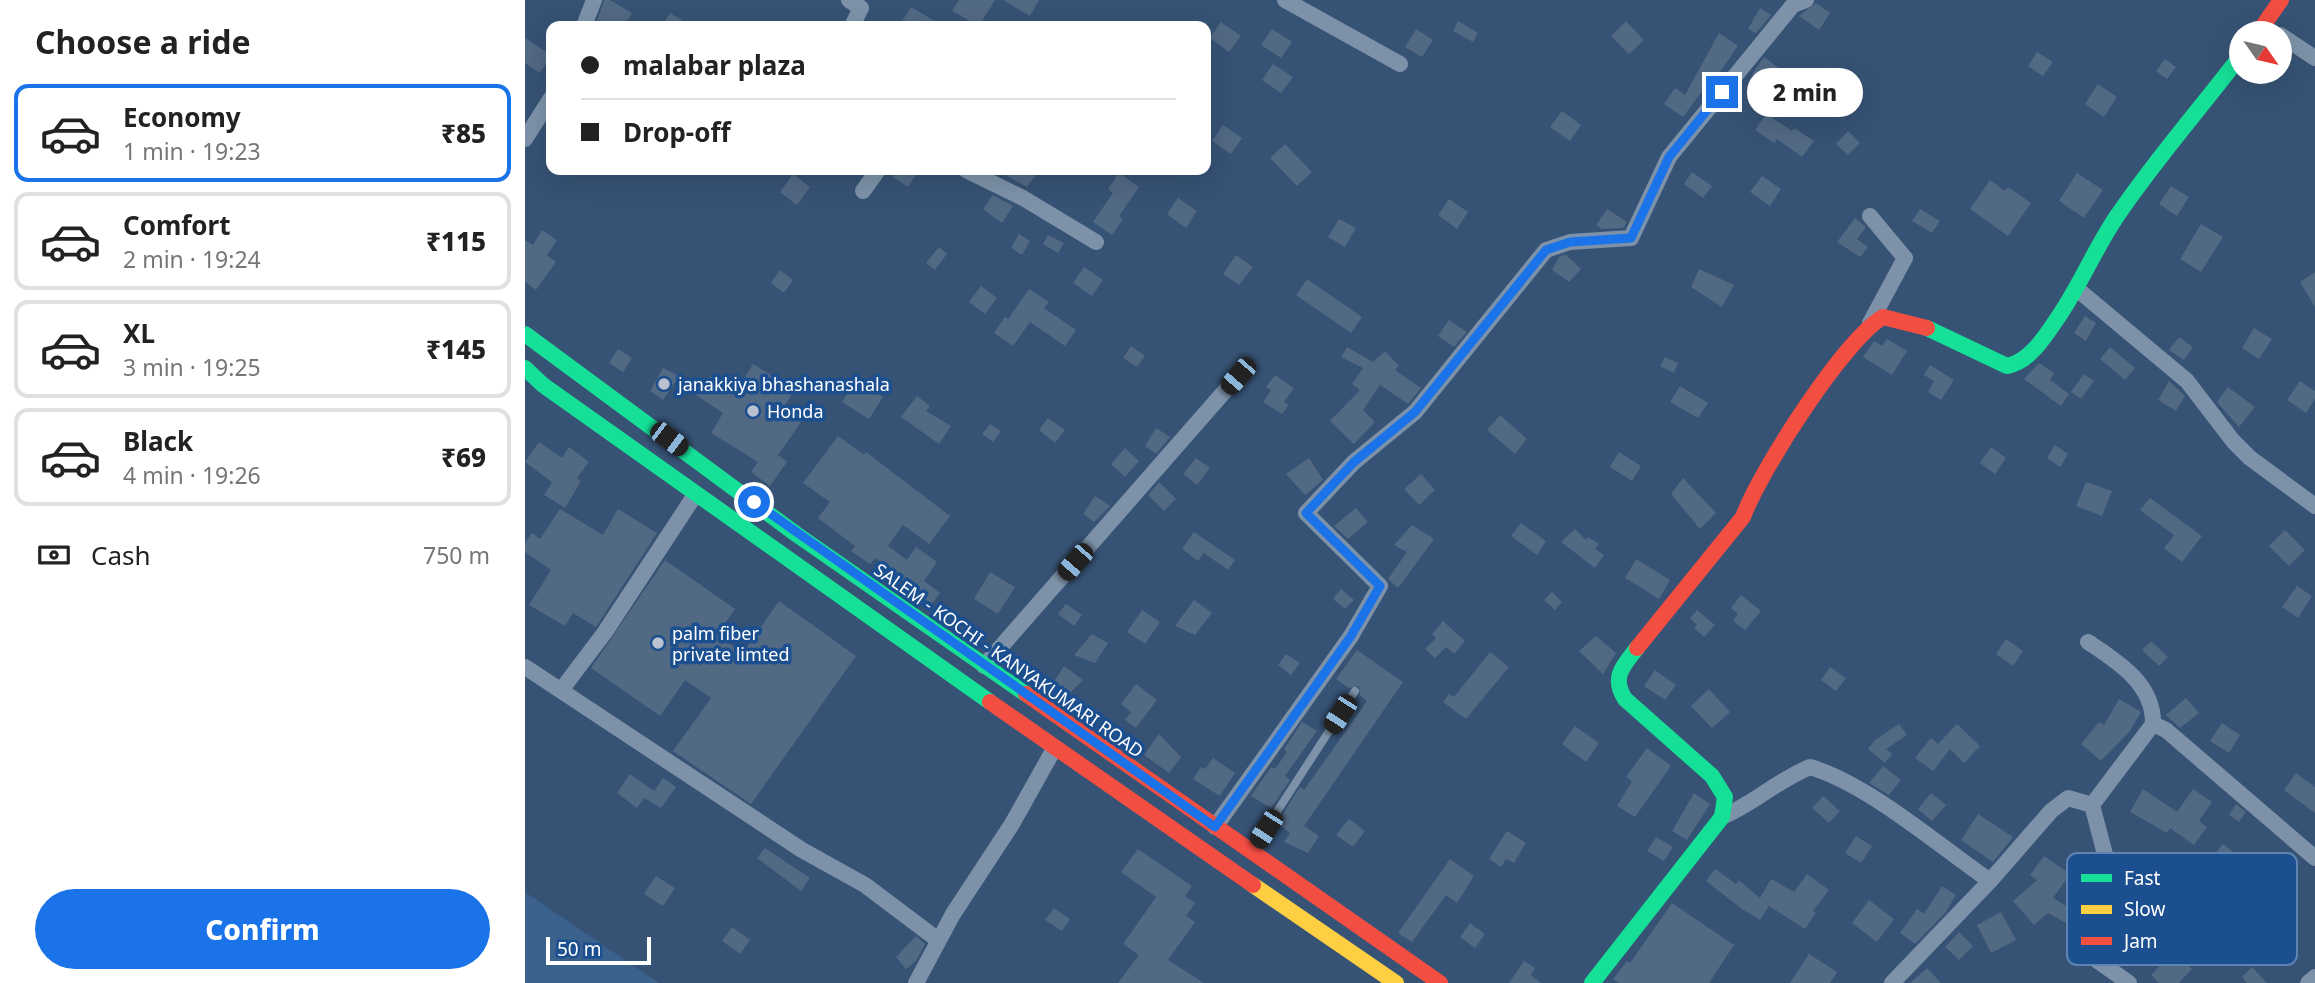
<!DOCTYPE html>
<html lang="en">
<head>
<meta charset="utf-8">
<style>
	:root { --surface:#fff; --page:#f2f2f2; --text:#222; --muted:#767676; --line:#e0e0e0; --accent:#1a73e8 }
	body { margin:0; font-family:"Noto Sans",sans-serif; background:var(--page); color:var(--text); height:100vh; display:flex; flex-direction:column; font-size:26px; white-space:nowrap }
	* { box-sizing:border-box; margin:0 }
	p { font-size:23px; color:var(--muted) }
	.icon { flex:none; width:38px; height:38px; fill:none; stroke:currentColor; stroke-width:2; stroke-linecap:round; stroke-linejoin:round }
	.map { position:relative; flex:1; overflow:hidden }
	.panel { display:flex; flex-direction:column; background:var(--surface); width:525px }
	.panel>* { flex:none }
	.banner { position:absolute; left:21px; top:21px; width:665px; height:154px; border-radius:14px; box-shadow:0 7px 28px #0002; display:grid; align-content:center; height:154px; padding:0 35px; background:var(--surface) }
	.needle { width:46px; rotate:124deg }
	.controls { position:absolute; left:1704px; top:21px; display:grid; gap:14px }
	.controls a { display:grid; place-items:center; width:63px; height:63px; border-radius:50%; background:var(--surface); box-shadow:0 7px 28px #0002; font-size:35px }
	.scale { position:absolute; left:21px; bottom:18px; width:105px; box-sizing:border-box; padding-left:7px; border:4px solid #fff; border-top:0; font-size:19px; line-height:24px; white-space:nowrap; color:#fff; -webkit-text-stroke:5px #1b4f8f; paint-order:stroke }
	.end { position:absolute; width:32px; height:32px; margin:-16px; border:9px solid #1a73e8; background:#fff; box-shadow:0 0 0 4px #fff }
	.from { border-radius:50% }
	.bubble { position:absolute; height:49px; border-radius:24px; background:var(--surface); box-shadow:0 7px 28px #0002; font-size:23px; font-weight:800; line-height:49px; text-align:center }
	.car { position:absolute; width:21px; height:42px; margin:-21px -10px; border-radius:9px; box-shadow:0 0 5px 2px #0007; background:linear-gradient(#222 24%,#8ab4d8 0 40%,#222 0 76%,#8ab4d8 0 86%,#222 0) }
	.banner b { display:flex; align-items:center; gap:24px; height:66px; font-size:26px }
	.banner b+b { border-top:2px solid var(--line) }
	.banner i { width:18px; height:18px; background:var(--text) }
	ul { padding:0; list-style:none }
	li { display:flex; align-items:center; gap:21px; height:98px; margin:0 14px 10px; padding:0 21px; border:4px solid var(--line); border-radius:14px }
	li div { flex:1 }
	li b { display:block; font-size:26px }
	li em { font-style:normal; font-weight:800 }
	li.selected { border-color:var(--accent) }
	li>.icon { width:63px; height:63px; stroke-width:1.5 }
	h2 { padding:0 35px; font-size:32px; line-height:84px }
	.pay { display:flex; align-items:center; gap:18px; height:77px; padding:0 35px; font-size:26px }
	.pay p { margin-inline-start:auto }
	.cta { display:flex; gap:14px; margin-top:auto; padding:14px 35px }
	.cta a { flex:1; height:80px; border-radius:42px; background:var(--accent); color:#fff; font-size:28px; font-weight:800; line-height:80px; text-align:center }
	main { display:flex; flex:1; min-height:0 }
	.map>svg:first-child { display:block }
	.water { fill:#3b618d }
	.building { fill:#526984 }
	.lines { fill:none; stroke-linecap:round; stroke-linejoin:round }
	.lane { stroke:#7d92a8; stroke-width:8 }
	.street { stroke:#7d92a8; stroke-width:16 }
	.fast { stroke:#16e098; stroke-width:16 }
	.slow { stroke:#ffcf43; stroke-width:16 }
	.jam { stroke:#f24e42; stroke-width:16 }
	.route { stroke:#1a73e8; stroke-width:9 }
	.poi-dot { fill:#b9c2ce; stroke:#1b4f8f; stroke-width:2.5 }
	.labels { text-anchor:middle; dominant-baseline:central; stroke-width:7; stroke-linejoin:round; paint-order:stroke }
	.poi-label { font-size:18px; fill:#fff; stroke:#1b4f8f; text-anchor:start }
	.street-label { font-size:18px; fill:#fff; stroke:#1b4f8f }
	.key { fill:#1b4f8f; stroke:#5f84b1; stroke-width:2 }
	.key-label { font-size:19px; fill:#fff }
</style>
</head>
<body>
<main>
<section class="panel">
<h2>Choose a ride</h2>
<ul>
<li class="selected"><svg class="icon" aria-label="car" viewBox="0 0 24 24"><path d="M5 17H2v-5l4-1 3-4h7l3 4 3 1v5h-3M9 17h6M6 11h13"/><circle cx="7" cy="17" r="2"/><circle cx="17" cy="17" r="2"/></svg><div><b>Economy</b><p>1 min · 19:23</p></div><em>₹85</em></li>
<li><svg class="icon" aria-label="car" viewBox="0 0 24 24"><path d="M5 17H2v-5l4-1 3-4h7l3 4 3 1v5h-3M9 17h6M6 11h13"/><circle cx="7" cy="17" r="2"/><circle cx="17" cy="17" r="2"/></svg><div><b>Comfort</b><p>2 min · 19:24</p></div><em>₹115</em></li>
<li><svg class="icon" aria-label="car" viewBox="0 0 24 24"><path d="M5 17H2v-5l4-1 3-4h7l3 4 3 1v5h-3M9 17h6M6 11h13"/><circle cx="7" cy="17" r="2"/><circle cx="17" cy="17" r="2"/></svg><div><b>XL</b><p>3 min · 19:25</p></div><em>₹145</em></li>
<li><svg class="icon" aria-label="car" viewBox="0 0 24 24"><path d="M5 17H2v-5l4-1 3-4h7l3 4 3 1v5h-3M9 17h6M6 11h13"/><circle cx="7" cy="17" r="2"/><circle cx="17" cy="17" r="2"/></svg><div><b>Black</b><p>4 min · 19:26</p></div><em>₹69</em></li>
</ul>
<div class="pay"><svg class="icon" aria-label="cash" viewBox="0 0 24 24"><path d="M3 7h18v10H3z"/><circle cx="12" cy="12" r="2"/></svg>Cash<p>750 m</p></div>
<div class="cta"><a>Confirm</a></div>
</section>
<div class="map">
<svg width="1790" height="983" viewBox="0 0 1790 983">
	<rect width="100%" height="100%" fill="#365274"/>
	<path class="water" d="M0,892l134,91h-134z"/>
	<path class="building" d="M79,0h6l22,13 -8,13 -28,-2z
		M434,0h36l-16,26 -27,-15z
		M478,0h36l-9,16z
		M1291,3l14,10 -11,17 -20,-14z
		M386,7l32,19h-44z
		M1235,8l11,7 -15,18 -8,-4z
		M145,13l21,13h-29z
		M933,21l20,12 -5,9 -20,-11z
		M1101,21l18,19 -15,14 -18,-18z
		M696,22l20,14 -12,16 -19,-14z
		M747,29l20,13 -11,16 -20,-13z
		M891,29l17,11 -11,17 -17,-10z
		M1194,33l19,13 -21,30 3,2 -13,15 -5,-2 -19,26 -19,-13 11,-16 10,7z
		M0,38l26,17 -11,18 -15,-10z
		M1512,52l16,10 -10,14 -15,-10z
		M1239,57l49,37 -11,16 -50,-36z
		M1640,59l11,8 -9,12 -11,-8z
		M748,64l20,13 -12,16 -19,-13z
		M1573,84l19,13 -13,20 -19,-13z
		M1302,89l12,15 -12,10 -13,-15z
		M1037,111l19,14 -11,16 -20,-14z
		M1241,114l26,17 2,-3 20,13 -12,16 -25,-18 -3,4 -19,-13z
		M698,125l19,13 -11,16 -19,-13z
		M1323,131l12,12 -12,12 -12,-11z
		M760,144l27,28 -15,14 -27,-28z
		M373,170h21l-11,17 -15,-10z
		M472,170h42l-12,17z
		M1167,172l20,14 -9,12 -19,-14z
		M594,173l20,14 -20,29 4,3 -11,16 -19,-13 20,-29 -5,-4z
		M1552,173l26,17 -19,28 -25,-17z
		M268,174l17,13 -13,18 -17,-13z
		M1237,176l19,13 -11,17 -20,-14z
		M1465,180l15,11 3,-4 23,16 -23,33 -38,-27z
		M1646,186l18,11 -12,19 -18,-12z
		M468,195l20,11 -11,17 -19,-14z
		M653,198l19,13 -11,17 -19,-14z
		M924,199l19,13 -11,17 -19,-14z
		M1082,209l20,13 -4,6 -21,1 -6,-4z
		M1395,209l20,12 -8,12 -20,-12z
		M1330,218l11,9 -9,12 11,8 -8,10 -23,-15z
		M814,219l17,9 -11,19 -17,-10z
		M1676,224l22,13 -22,35 -21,-13z
		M17,230l15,10 -10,15 9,7 -20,28 -11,-8v-42l8,5z
		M494,234l11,7 -8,14 -11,-7z
		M523,235l16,8 -6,10 -15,-9z
		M414,247l8,7 -12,16 -9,-7z
		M711,255l17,12 -14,18 -16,-11z
		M1041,255l15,14 -12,13 -17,-12 8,-14z
		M559,267l19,13 -11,16 -19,-13z
		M1174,269l35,16 -12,22 -31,-20z
		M255,270l13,10 -9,13 -13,-10z
		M1790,272v35l-15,-25z
		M782,279l55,38 -11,16 -55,-38z
		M456,286l16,12 -12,16 -16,-12z
		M504,289l20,13 -5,6 32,22 -11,16 -35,-24 -17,24 -19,-13 11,-16 3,2z
		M1560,316l11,7 -10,18 -12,-8z
		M924,320l18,12 -13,15 -16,-11z
		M1729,328l18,11 -13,20 -17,-11z
		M1654,337l14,10 -9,13 -15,-10z
		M1362,339l20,12 -15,24 -29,-18 11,-16 8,5z
		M606,346l14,10 -8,11 -14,-9z
		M822,347l26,15 12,-11 14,15 -4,4 26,18 -13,16 -28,-19 -17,25 12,12 -21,22 -24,-23 30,-31 -8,-6 11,-16 -22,-11z
		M1585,347l25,21 -10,12 -25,-21z
		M93,349l14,9 -9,14 -14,-9z
		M1140,357l13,6 -4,10 -14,-7z
		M1514,363l15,10 -4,7 19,14 -8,12 -37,-27z
		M228,364l42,26 -10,15 19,13 -26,37 9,7 -17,24 -19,-14 7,-10 -47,-29 12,-20 -27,-18 14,-19 25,18z
		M1405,365l24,15 -13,20 -13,-8 6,-11 -10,-6z
		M138,368l16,8 -16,24 -13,-9z
		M1559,374l10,7 -13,18 -10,-7z
		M750,375l19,13 -10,14 5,3 -7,9 -19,-12 8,-12 -5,-3z
		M331,380l27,17 -14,22 -27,-17z
		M1644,381l16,15 -9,15 -18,-11z
		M1775,381l15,10v8l-9,14 -19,-13z
		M1155,386l28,17 -10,15 -28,-16z
		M1703,387l27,20 -16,20 -22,-25z
		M392,396l13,10 -4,5 25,15 -12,18 -38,-27z
		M975,415l27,24 -12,15 -28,-24z
		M523,418l17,12 -10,13 -16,-13z
		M465,424l11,7 -8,11 -11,-8z
		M631,428l14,9 -14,17 -11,-8z
		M313,436l26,19 2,-3 84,64 -21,28 -26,-19 -15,21 19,14 9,-13 21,15 -13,19 16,12 -9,12 -32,-27 2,-2 -26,-18 -5,6 -19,-13 4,-5 -37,-28 12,-16 -27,-19z
		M14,442l23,16 7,-11 20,15 -12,16 4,3 -16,27 -21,-13 8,-13 -27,-20z
		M1530,445l13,9 -8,13 -13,-9z
		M1466,447l15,11 -11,16 -15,-11z
		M600,448l14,13 -14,16 -14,-13z
		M1094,452l22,14 -9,15 -22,-14z
		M671,458l14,10 -13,17 -14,-11z
		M784,458l14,22 -18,15 -19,-21z
		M896,474l14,16 -16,15 -15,-16z
		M1158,478l33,35 -16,16 -29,-35z
		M634,482l17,17 -12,12 -16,-16z
		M1561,482l26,9 -10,25 -26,-10z
		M570,496l15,10 -16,16 -11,-8z
		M1625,498l52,38 -20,26 -18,-14 10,-13 -34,-25z
		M831,508l12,14 -20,17 -14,-13z
		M35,509l43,26 15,-26 39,24 -61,94 -23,-14 -8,13 -36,-21 22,-35 -26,-18v-9l7,-10 8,6z
		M996,523l25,18 -9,14 -26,-19z
		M887,525l22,14 -36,49 -10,-9 19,-27 -13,-7z
		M1050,529l11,11 2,-3 11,7 -4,5 9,6 -9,13 -34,-26z
		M1760,530l20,20 -16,16 -20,-20z
		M669,532l41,28 -7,10 -24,-17 -6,8 -16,-12z
		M1111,559l34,21 -11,19 -34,-21z
		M140,560l70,49 -18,26 26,18 36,-52 77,55 -105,148 -78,-53 38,-53 -26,-18 -25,36 -69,-48z
		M465,572l25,15 -17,27 -24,-15z
		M1772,586l15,10 -14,22 -16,-11z
		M816,589l13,11 -9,9 -12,-10z
		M1027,592l10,10 -7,8 -11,-10z
		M1216,595l20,16 -16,19 -12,-9 5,-7 -7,-6z
		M669,600l18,13 -17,22 -20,-9z
		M541,604l16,11 -8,11 -16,-12z
		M617,610l18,12 -15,22 -18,-12z
		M1172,610l18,15 -11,12 -10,-9 3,-3 -7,-7z
		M918,621l22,20 -11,13 -8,-7 -11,11 -10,-9 11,-11 -4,-4z
		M567,634l16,9 -13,20 -21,-8z
		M1071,636l20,17 -13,21 -24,-23z
		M1481,639l17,12 -10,15 -17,-12z
		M1626,641l17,16 -9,9 -17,-16z
		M832,650l46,32 -99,144 15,10 -11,17 -24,-11 6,-9 -13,-10 23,-36 4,3 63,-89 -7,-6 -1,-9 -10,2 -13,-9z
		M965,652l19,15 -43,52 -23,-17 6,-8 5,3z
		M761,654l14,9 -9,12 -13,-10z
		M539,666l19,14 -19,19 -15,-10z
		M1305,667l16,11 -10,13 -15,-11z
		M1130,670l21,15 -11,15 -21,-14z
		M611,684l21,16 -21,28 -11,-8 6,-8 -10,-8z
		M1184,689l21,23 -18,16 -21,-22z
		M1661,698l13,15 -19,15 -14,-13z
		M1594,699l22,13 -11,19 -29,30 -20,-17 18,-22 5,3z
		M777,722l15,9 -32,45 5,4 -19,28 -20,-12 20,-29 4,2 12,-17 -3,-3z
		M1697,723l18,12 -11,18 -19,-12z
		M1374,724l8,11 -21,14 6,5 -7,9 -17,-14 7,-9z
		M1432,724l23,22 -16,17 -14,-14 -17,22 -18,-13 16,-20 7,6z
		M1050,726l24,17 -13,19 -24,-18z
		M634,734l22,23 -12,16 -25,-18z
		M1122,748l24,18 -36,51 -18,-11 15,-25 -6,-4z
		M688,758l22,15 -15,23 -27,-17 8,-12 4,2z
		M1358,766l18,14 -12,15 -20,-12z
		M1771,773l19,14v26l-31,-23z
		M105,774l24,17 9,-13 13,9 -15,21 -17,-10 -7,10 -20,-15z
		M1618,789l34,23 16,-23 19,13 -13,19 8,6 -13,18 -24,-17 -3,5 -37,-21z
		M1169,793l16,11 -23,36 -15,-9z
		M1406,793l15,12 -14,16 -14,-12z
		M1298,796l17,15 -11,12 -17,-15z
		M1711,804l10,8 -7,10 -10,-7z
		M1453,814l35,23 -20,25 -32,-22z
		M824,819l16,12 -12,16 -17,-12z
		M982,831l19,12 -12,20 -8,-4 -5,8 -12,-8z
		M1331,836l16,10 -11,17 -16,-10z
		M1131,837l17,10 -9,14 -17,-10z
		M1698,844l18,14 -3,3 42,41 -14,15 -26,-25 -6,7 -9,-6 8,-11 -25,-20z
		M240,848l45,30 -9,13 -44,-33z
		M613,849l54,37 -7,10 10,7 -9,13 9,6 -27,38 36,23h-86l21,-28 -16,-11 33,-47 -35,-25z
		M1519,856l26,18 -17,24 31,19 -7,12 -29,-16 -14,12 -21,-24 24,-21 -7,-5z
		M925,859l24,17 -17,27 -11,-8 -34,47 -14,-9z
		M1190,869l21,15 3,-4 21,18 11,-19 23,13 13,-18 22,16 -16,21 3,2 -11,16 -36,-23 -9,14 -18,-11 -36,-28z
		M131,876l19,12 -12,18 -19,-12z
		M1417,886l14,9 -10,17 -31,32 -15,-11 17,-24 7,5z
		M1344,900l25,19 -17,23 -25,-19z
		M1147,903l62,42 -25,38h-90l-6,-4 14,-18 3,2z
		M529,908l16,11 -8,12 -17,-11z
		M1476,912l15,28 -25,13 -14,-28z
		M945,923l15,11 -10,14 -15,-11z
		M207,927l18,13 -10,14 -18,-13z
		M1434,932l14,14 -14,14 -14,-13z
		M391,936l9,8 -9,17 -10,8 -10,-12z
		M1649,951l18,18 -13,14h-20l-8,-8z
		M1284,954l28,18 -7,11h-40z
		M999,961l11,7 -4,7 10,8h-32z
		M1727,967l15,16h-20l-5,-6z
		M1402,968l14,15h-31z"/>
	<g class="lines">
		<path class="lane" d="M729,847l101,-156"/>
		<path class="street" d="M324,0l12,8 -9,18
			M760,0l115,64
			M59,26l10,-26
			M1755,35l35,23
			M0,139l26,-41
			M441,170l57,28 73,44
			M338,191l15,-21
			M1552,289l110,92 46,60 17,17 65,48
			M1345,323l35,-65 -35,-42
			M1563,642c30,20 66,42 65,82
			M459,666l254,-290
			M0,667l277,183 63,35 73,55
			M37,689l43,-57 90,-137
			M1567,805l29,110 -26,44 34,24
			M1197,817c31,-13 56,-37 88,-50 58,17 128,78 180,114l61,-70 17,-13 24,7 61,-81 13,6 149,128
			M690,827l136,-191 29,-50 -74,-73 48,-51 61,-50 131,-162 24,-8 61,-4 38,-81 124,-152 13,-5
			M391,983l37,-69 59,-90 42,-75
			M1367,983l98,-102
			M1783,983l7,-6"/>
		<path class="fast" d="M1402,328l80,38c23,-4 39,-31 52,-50 21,-31 35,-65 56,-97 38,-57 85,-110 127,-165
			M0,334l271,200 230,160
			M0,368l18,17 447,317
			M1067,983l130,-166 3,-20 -13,-21 -87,-77c-14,-22 -2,-33 12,-51"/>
		<path class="slow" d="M728,885l143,98"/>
		<path class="jam" d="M1733,33l23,-33
			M1112,648l106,-131c17,-46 100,-176 140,-200l44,11
			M501,694l414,289
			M465,702l263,183"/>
	</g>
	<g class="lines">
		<path class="route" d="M229,502l461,325 136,-191 29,-50 -74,-73 48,-51 61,-50 131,-162 24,-8 61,-4 38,-81 53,-65"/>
	</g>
	<g class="poi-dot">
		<circle cx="139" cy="384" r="7"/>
		<circle cx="228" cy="411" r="7"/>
		<circle cx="133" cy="643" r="7"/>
	</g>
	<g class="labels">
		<g class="poi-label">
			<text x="153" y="384">janakkiya bhashanashala</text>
			<text x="242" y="411">Honda</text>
			<text x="147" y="633">palm fiber<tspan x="147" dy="21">private limted</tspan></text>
		</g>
		<g class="street-label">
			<text transform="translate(484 660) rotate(35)">SALEM - KOCHI - KANYAKUMARI ROAD</text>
		</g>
	</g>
	<rect x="1542" y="853" width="230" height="112" rx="10" class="key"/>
	<rect x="1556" y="874" width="31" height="8" fill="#16e098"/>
	<rect x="1556" y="905" width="31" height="9" fill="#ffcf43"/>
	<rect x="1556" y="937" width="31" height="8" fill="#f24e42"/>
	<g class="key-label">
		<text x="1599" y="885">Fast</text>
		<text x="1599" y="916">Slow</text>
		<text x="1599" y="948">Jam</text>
	</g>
</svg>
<div class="controls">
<a><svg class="needle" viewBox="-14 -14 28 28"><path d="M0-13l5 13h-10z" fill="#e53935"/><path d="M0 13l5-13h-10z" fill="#767676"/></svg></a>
</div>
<div class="scale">50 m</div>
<i class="end from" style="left:229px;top:502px"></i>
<i class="end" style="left:1197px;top:92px"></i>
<div class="bubble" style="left:1222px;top:68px;width:116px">2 min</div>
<i class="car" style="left:713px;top:376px;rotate:221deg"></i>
<i class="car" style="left:144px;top:439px;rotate:127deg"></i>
<i class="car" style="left:550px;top:562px;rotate:221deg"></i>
<i class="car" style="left:815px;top:714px;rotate:213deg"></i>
<i class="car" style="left:741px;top:829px;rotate:213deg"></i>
<div class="banner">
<b><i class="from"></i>malabar plaza</b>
<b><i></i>Drop-off</b>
</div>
</div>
</main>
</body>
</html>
